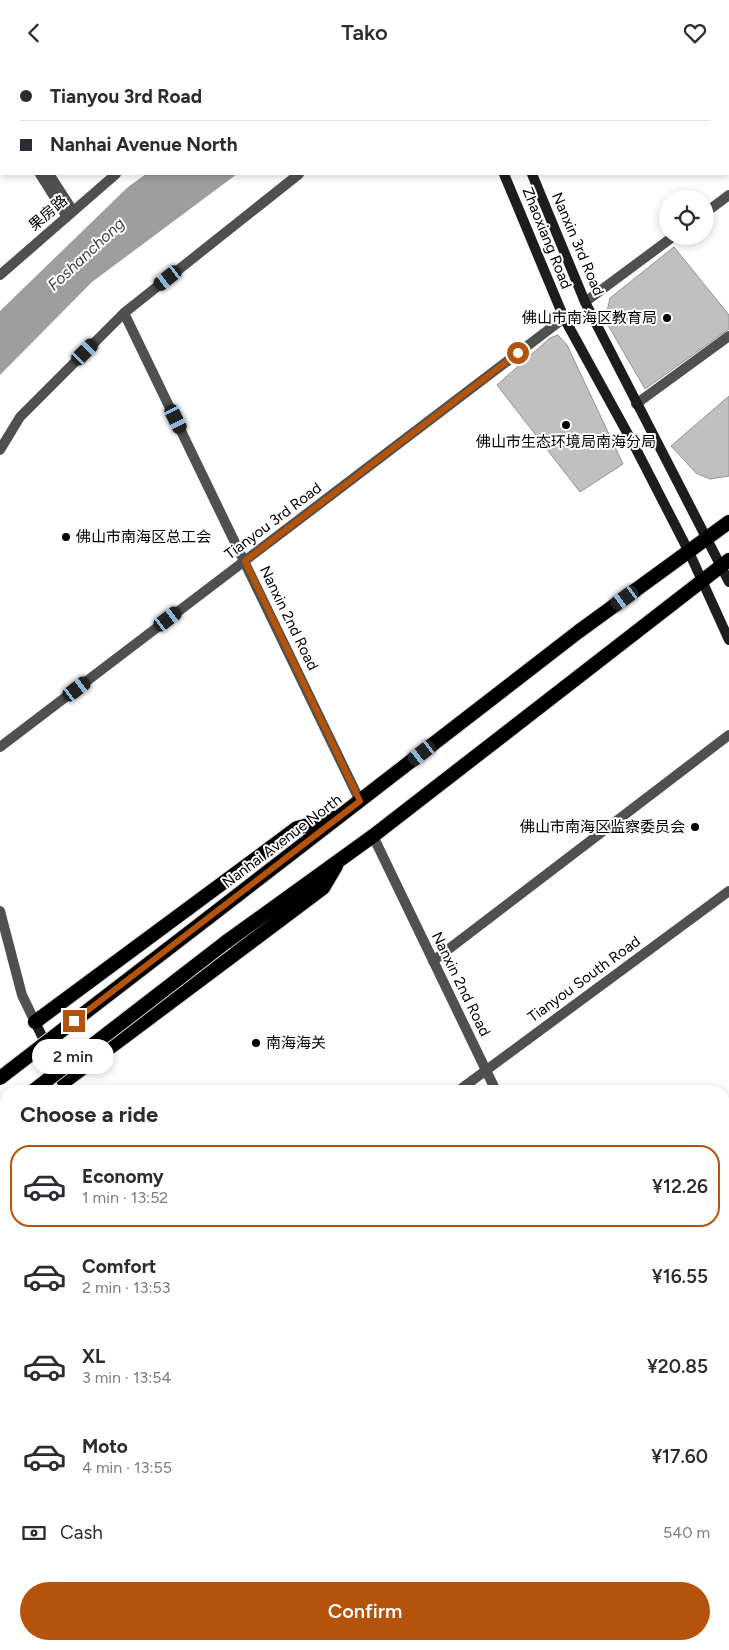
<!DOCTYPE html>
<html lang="en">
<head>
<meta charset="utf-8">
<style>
	:root { --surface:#fff; --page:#f2f2f3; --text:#2b2b33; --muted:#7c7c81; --line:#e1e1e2; --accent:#b45309 }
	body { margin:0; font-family:Figtree,"Noto Sans SC",sans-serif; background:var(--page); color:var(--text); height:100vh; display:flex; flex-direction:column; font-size:19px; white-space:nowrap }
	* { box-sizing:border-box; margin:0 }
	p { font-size:16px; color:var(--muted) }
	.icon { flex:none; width:28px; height:28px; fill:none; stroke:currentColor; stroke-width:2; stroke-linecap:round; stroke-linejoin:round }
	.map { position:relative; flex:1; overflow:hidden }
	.drawer { position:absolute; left:0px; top:1020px; width:730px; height:565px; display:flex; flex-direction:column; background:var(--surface); border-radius:20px 20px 0 0; box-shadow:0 2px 8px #0003 }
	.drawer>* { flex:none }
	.top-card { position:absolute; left:0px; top:0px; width:730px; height:110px; box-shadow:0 2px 8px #0003; display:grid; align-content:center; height:110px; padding:0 20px; background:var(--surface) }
	.tools { position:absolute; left:659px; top:125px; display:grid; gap:10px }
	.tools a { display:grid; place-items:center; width:55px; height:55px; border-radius:50%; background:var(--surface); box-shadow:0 2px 8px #0003; font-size:25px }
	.end { position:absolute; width:22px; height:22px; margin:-11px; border:6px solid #b45309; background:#fff; box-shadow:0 0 0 2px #fff }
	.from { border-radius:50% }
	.bubble { position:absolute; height:35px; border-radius:18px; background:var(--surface); box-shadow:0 2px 8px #0003; font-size:16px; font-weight:600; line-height:35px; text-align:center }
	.car { position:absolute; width:15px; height:30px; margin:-15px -8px; border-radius:6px; box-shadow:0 0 4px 1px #0007; background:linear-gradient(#222 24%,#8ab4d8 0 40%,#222 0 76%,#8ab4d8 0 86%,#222 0) }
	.top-card b { display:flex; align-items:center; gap:18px; height:48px; font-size:19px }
	.top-card b+b { border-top:1px solid var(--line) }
	.top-card i { width:12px; height:12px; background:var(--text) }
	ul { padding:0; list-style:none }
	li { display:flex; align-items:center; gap:15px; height:82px; margin:0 10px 8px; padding:0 10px; border:2px solid transparent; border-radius:20px }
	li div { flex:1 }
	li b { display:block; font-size:19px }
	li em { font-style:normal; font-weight:600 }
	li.current { border-color:var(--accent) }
	li>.icon { width:45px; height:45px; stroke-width:1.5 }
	h2 { padding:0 20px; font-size:22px; line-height:60px }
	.pay { display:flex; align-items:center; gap:12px; height:55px; padding:0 20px; font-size:19px }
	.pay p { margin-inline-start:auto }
	.action { display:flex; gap:10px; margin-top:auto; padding:10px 20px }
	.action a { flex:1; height:58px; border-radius:30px; background:var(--accent); color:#fff; font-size:20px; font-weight:600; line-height:58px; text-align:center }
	header { display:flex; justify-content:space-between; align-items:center; height:65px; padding:0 20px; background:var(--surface); font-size:22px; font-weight:600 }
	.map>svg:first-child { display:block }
	.green { fill:#d7d7d7 }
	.water { fill:#9e9e9e }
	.building { fill:#c0c0c0; stroke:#949494 }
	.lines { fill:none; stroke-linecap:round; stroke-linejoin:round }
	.trunk-casing { stroke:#dbdbdb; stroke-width:16 }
	.minor { stroke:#505050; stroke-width:10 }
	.tertiary { stroke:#505050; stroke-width:10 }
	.secondary { stroke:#1d1d1d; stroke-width:10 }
	.trunk { stroke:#000; stroke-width:14 }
	.trunk-bridge-casing { stroke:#dbdbdb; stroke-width:16; stroke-linecap:butt }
	.trunk-bridge { stroke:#000; stroke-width:14 }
	.route { stroke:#b45309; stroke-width:6 }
	.poi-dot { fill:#000; stroke:#fff; stroke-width:2 }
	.labels { text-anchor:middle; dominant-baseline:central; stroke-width:4; stroke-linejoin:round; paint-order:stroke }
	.street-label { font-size:15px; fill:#000; stroke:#fff }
	.poi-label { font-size:15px; fill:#000; stroke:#fff; text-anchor:end }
	.water-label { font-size:16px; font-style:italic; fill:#3f3f3f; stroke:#fff }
</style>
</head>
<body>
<header><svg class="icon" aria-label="back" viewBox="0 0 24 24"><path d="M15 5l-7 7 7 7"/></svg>Tako<svg class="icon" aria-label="heart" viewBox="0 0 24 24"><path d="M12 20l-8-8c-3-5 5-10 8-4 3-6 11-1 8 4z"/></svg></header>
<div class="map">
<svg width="729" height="1585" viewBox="0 0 729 1585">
	<rect width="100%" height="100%" fill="#fff"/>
	<path class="green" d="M598,0h131v79v-78z
		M1,1170l5,11v398h35l-13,6h-28z"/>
	<path class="water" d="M146,109h91l-145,108 -92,93v-64l128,-124z
		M6,1391v132l-6,13v-141z"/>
	<path class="building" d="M674,182l55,68v14l-84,60 -40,-69 5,-22z
		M558,270l9,10 56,119 -43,28 -83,-107 53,-47z
		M729,331v80l-19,3 -14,-6 -25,-27z"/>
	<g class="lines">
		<g class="trunk-casing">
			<path id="trunk" d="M208,853l370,-286 151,-110
				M226,877l147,-106 356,-276
				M35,957l262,-194 37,-10
				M64,1017l259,-194 13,-22
				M0,1052l6,-5"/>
		</g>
		<path class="minor" d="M20,0l1,1
			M636,339l93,-68
			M433,896l296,-226
			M724,1143l5,8"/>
		<path class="tertiary" d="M255,1l1,-1
			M436,1l1,-1
			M0,33l1,2
			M0,45l1,2
			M40,109l27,43
			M49,109l24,37
			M705,148l24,-18
			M0,210l116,-101
			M585,237l89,-66
			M124,248l236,488
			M0,385l20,-33 104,-104 175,-139
			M0,682l564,-429
			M373,771l123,255
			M0,846l22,84 13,27
			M458,1026l271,-200
			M724,1134l5,-4
			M724,1433l5,-4
			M724,1496l5,14
			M56,1585l13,-6"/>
		<path class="secondary" d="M459,0l1,1
			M487,0l1,1
			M504,109l60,144 71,129 54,105 40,88
			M532,109l53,128 144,280
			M35,957l34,69
			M347,1579l3,6"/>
		<use href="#trunk" class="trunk"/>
		<g class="trunk-bridge-casing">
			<path id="trunk-bridge" d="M0,1013l208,-160
				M33,1026l193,-149"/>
		</g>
		<use href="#trunk-bridge" class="trunk-bridge"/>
	</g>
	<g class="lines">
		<path class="route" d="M74,956l286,-220 -115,-240 273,-208"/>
	</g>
	<g class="poi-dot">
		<circle cx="667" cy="253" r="5"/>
		<circle cx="566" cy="360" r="5"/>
		<circle cx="66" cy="472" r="5"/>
		<circle cx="695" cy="762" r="5"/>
		<circle cx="256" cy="978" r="5"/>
	</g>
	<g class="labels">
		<g class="street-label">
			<text transform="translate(48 148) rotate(-41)">果房路</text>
			<text transform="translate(547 173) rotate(68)">Zhaoxiang Road</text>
			<text transform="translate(578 179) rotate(67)">Nanxin 3rd Road</text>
			<text transform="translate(273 456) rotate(-37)">Tianyou 3rd Road</text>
			<text transform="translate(289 553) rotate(64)">Nanxin 2nd Road</text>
			<text transform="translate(282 776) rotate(-37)">Nanhai Avenue North</text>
			<text transform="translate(584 914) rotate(-36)">Tianyou South Road</text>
			<text transform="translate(461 919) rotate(64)">Nanxin 2nd Road</text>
		</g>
		<g class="poi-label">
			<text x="657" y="253">佛山市南海区教育局</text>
			<text x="566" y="377" text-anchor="middle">佛山市生态环境局南海分局</text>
			<text x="76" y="472" text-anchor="start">佛山市南海区总工会</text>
			<text x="685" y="762">佛山市南海区监察委员会</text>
			<text x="266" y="978" text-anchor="start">南海海关</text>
		</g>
		<g class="water-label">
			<text transform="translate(86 189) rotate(-43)">Foshanchong</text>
		</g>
	</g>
</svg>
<div class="tools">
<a><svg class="icon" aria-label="locate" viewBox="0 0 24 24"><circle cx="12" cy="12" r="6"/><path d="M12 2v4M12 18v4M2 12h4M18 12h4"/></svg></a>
</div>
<i class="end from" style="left:518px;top:288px"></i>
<i class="end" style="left:74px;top:956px"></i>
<div class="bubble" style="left:32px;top:974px;width:82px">2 min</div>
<i class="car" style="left:168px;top:213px;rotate:232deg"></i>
<i class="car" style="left:85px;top:287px;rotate:45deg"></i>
<i class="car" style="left:176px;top:354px;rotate:154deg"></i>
<i class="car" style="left:625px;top:533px;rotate:234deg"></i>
<i class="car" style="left:168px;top:554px;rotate:53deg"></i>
<i class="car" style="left:77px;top:624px;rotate:53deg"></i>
<i class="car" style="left:422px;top:688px;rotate:232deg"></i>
<div class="top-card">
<b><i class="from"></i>Tianyou 3rd Road</b>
<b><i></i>Nanhai Avenue North</b>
</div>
<section class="drawer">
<h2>Choose a ride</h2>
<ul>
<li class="current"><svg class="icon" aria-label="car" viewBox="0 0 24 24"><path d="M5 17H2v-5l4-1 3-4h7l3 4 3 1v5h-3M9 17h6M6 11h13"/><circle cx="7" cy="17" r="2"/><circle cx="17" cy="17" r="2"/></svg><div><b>Economy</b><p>1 min · 13:52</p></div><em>¥12.26</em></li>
<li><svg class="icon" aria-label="car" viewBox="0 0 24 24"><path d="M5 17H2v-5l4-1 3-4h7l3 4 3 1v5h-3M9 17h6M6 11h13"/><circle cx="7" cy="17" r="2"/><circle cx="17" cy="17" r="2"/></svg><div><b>Comfort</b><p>2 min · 13:53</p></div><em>¥16.55</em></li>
<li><svg class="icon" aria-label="car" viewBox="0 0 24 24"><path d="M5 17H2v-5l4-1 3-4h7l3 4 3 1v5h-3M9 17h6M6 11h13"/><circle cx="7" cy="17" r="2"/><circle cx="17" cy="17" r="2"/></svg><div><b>XL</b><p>3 min · 13:54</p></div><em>¥20.85</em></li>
<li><svg class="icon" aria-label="car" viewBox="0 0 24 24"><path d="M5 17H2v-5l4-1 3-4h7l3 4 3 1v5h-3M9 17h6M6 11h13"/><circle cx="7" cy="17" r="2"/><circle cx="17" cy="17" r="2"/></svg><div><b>Moto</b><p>4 min · 13:55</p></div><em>¥17.60</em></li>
</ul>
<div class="pay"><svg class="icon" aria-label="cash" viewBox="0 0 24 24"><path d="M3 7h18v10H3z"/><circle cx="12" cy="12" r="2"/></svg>Cash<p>540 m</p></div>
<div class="action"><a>Confirm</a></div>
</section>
</div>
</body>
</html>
